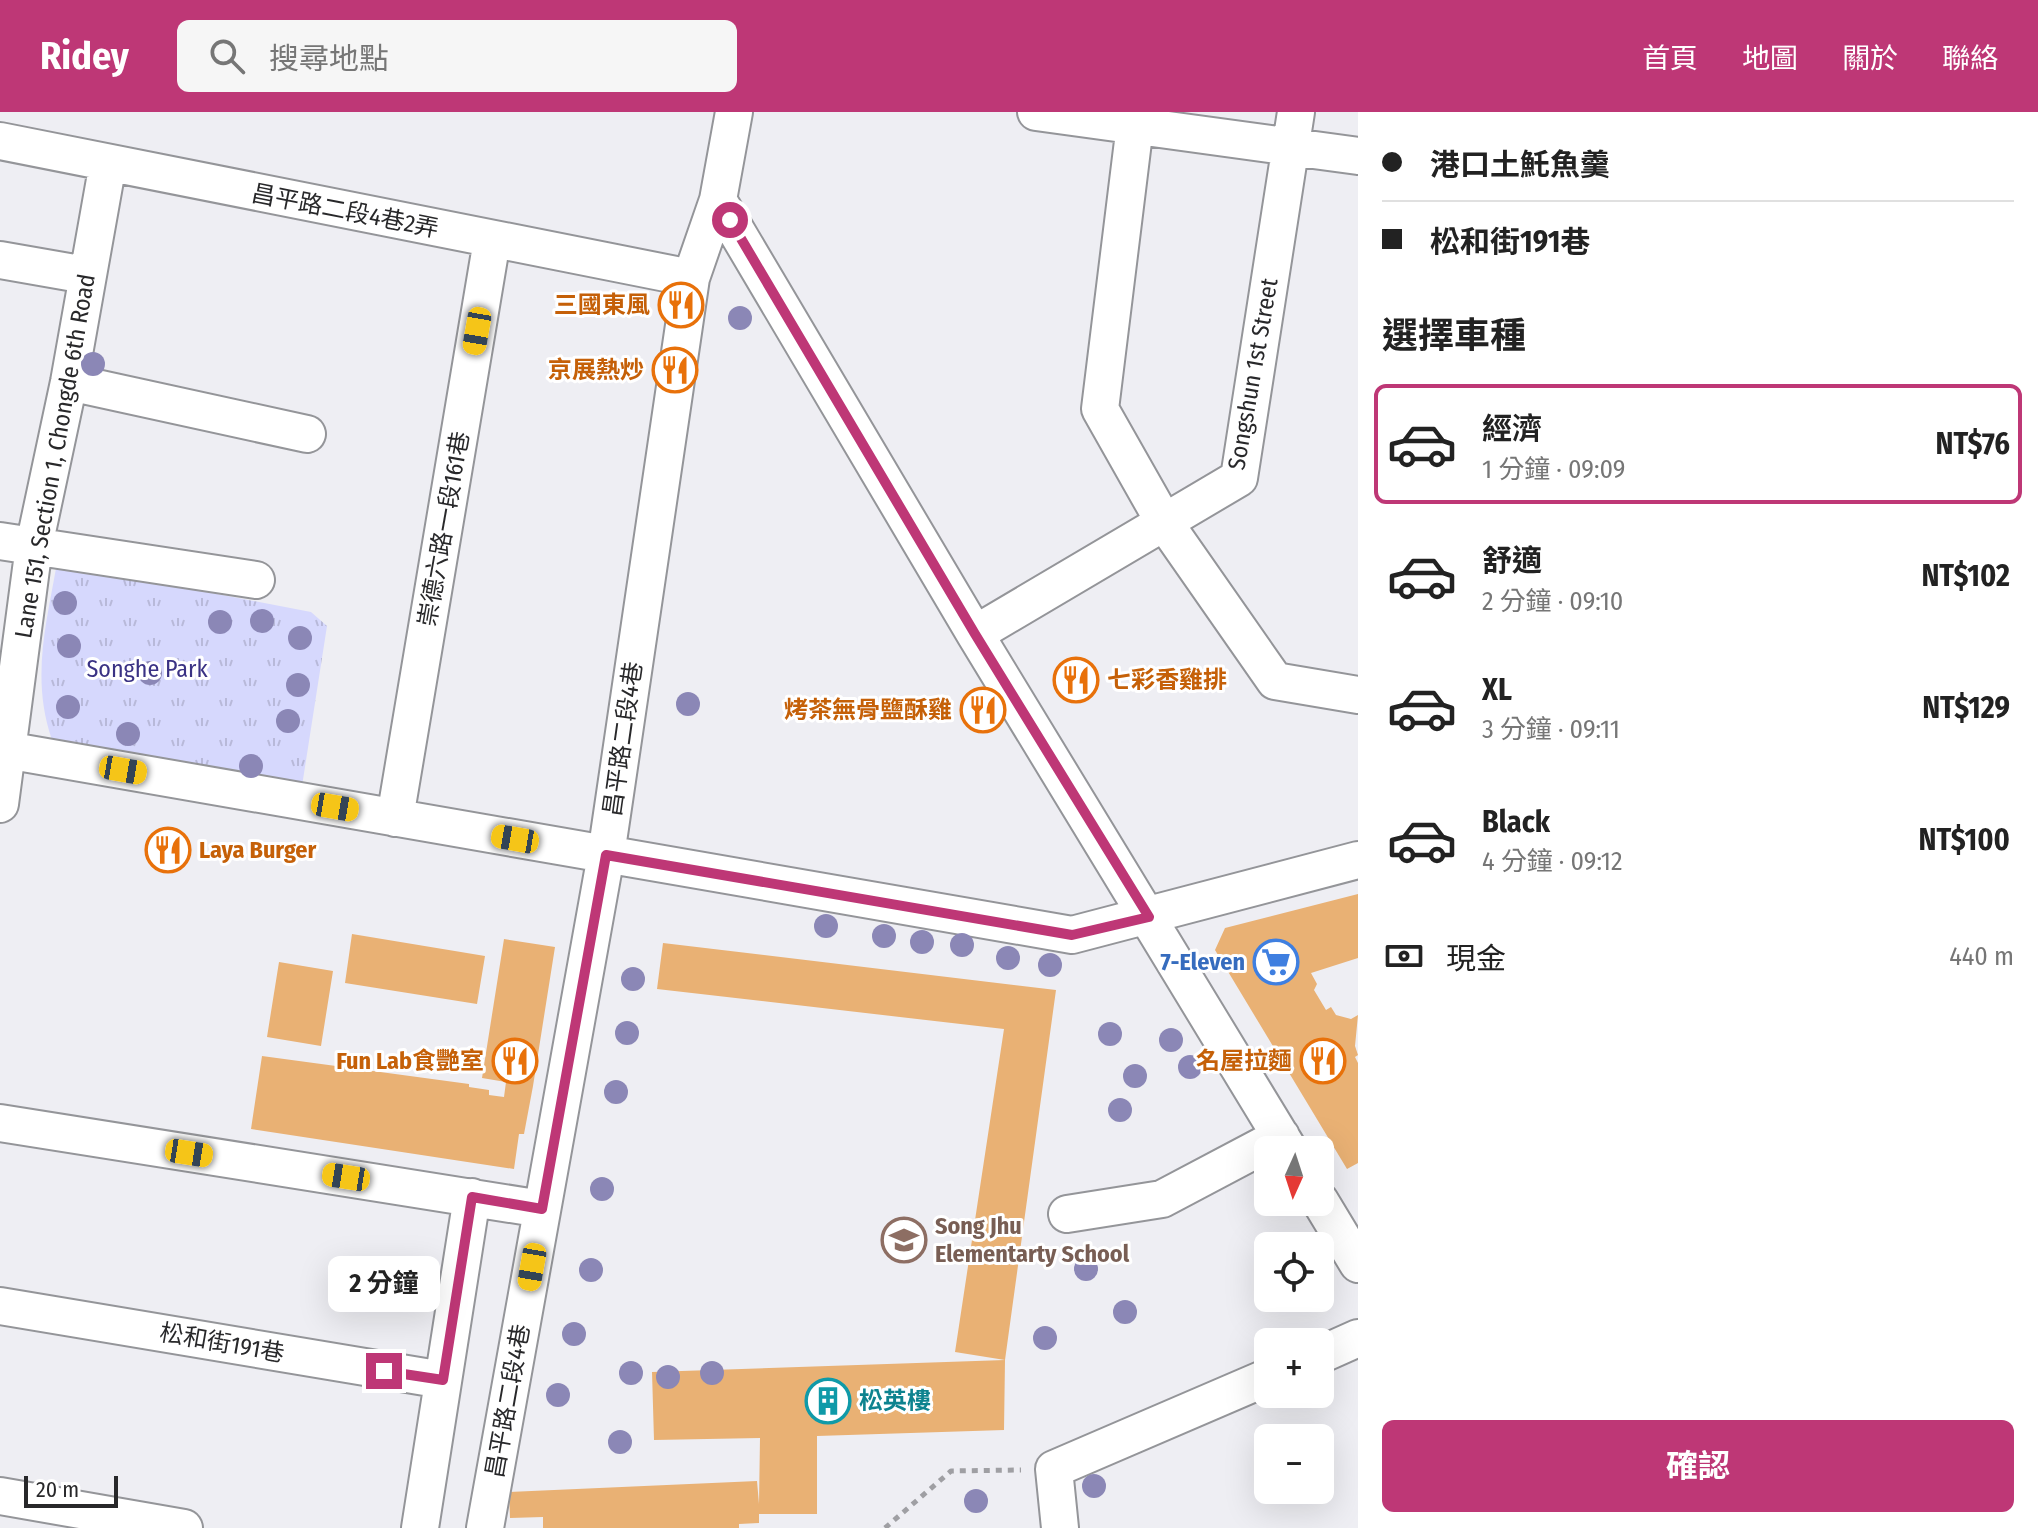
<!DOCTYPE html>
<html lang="zh-TW">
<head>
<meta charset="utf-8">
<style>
	:root { --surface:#fff; --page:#f6f6f6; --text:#222; --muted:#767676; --line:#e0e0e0; --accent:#be3776 }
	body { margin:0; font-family:"Fira Sans Condensed","Noto Sans TC",sans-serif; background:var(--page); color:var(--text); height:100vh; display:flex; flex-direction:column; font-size:30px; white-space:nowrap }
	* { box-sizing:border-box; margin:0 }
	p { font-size:26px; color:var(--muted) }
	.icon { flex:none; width:44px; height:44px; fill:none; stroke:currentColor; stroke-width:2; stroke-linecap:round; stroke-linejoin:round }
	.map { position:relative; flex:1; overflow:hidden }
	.drawer { display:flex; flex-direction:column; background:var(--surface); width:680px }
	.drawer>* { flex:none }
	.hud { display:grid; align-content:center; height:176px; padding:0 24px; background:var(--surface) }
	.needle { width:52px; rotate:183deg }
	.controls { position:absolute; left:1254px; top:1024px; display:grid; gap:16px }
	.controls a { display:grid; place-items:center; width:80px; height:80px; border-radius:12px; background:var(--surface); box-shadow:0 8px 32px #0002; font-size:40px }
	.scale { position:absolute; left:24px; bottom:20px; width:94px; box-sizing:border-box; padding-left:8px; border:4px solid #28282a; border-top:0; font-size:22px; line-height:28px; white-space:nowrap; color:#28282a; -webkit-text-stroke:6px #fff; paint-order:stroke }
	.end { position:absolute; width:36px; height:36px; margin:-18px; border:10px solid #be3776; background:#fff; box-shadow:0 0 0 4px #fff }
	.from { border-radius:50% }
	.bubble { position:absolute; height:56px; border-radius:12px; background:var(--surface); box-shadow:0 8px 32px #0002; font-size:26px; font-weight:700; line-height:56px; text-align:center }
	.car { position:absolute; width:24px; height:48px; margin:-24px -12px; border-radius:10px; box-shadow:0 0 6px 2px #0007; background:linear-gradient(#f5c518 24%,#345 0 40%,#f5c518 0 76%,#345 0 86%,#f5c518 0) }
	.hud b { display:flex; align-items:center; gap:28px; height:76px; font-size:30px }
	.hud b+b { border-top:2px solid var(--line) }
	.hud i { width:20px; height:20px; background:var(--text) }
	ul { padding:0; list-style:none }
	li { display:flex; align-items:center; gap:24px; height:120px; margin:0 16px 12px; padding:0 8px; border:4px solid transparent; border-radius:12px }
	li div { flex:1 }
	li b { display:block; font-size:30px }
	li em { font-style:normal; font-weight:700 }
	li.active { border-color:var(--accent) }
	li>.icon { width:72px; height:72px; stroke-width:1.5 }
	h2 { padding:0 24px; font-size:36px; line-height:96px }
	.pay { display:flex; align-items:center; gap:20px; height:88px; padding:0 24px; font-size:30px }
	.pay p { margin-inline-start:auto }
	.primary-button { display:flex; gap:16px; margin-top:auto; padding:16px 24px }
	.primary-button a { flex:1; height:92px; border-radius:12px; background:var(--accent); color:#fff; font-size:32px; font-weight:700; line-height:92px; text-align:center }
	header { display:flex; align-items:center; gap:48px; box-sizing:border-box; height:112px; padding:0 40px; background:var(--accent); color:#fff }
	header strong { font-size:38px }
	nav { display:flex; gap:44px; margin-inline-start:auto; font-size:28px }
	.search { width:560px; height:72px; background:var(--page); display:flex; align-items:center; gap:20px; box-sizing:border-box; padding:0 28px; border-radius:12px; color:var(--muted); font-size:30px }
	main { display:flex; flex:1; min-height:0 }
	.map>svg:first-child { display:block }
	.park { fill:url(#park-tufts) }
	.building { fill:#e9b174 }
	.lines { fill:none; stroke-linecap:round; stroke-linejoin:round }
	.minor-casing { stroke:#949599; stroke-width:40 }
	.path { stroke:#9f9fa3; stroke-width:5; stroke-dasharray:6 6; stroke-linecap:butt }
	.minor { stroke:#fff; stroke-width:36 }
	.tree { fill:#8b87b6 }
	.route { stroke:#be3776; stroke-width:10 }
	.labels { text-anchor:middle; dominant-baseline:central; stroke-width:6; stroke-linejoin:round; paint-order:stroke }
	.street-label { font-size:24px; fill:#28282a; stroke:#fff }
	.food-label { font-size:24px; font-weight:bold; fill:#c56008; stroke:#fff; text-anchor:end }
	.park-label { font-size:24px; fill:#3a3284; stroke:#fff }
	.shop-label { font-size:24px; font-weight:bold; fill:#366cbe; stroke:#fff; text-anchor:end }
	.education-label { font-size:24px; font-weight:bold; fill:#785e54; stroke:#fff; text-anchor:start }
	.culture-label { font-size:24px; font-weight:bold; fill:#0d838f; stroke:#fff; text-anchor:start }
</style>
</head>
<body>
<header>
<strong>Ridey</strong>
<div class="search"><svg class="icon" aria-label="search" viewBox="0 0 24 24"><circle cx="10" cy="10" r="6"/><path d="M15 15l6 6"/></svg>搜尋地點</div>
<nav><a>首頁</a><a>地圖</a><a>關於</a><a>聯絡</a></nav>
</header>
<main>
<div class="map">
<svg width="1358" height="1416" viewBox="0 0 1358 1416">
	<defs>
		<pattern id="park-tufts" width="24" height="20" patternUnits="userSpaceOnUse" patternTransform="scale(2)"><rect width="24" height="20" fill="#d6d8fd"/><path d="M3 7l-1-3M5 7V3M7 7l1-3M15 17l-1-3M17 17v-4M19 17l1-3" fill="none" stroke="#b8b9d9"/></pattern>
	</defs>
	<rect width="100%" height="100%" fill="#eeeef3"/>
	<path class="park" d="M57,451l254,49 16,14 -25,160 -250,-46c-21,-61 -6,-115 5,-177z"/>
	<path class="building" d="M1358,782v64l-47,15 6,11 -3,6 12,20 5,-3 5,8 15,4 7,-4 -3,31 3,9 -3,2 3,6v100l-11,6 -132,-219 10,-22z
		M352,822l133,22 -8,48 -132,-21z
		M504,827l51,8 -22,139 -9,48h-5l-5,35 -263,-40 11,-73 207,28v3l20,3v5l15,2 2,-15 -24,-4z
		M663,831l393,47 -51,370 -50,-8 49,-323 -347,-40z
		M279,850l54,9 -12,75 -54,-9z
		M1005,1248l-1,70 -187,6v78h-58v9l-20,1v4h-196v-11l-33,1 -1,-26 248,-11 2,23 1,-66 -106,2 -2,-68z"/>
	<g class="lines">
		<g class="minor-casing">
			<path id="minor" d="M1036,0l322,44
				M1135,13l-35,284 64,113 111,159 83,14
				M0,29l691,137
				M718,88l257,434 314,516
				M0,148l86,15
				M69,270l238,52
				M0,429l256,39
				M975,522l264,-156 57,-366
				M0,637l1072,186 286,-75
				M0,692l34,-258 35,-164 39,-219
				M395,706l97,-578
				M0,1011l542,86
				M1320,1089l38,63
				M1067,1102l95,-15 119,-63
				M0,1194l443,74
				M1320,1243l38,-17
				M0,1384l184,32
				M420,1416l52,-331
				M485,1416l121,-673 85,-577 27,-78 16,-88
				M1060,1416l-6,-59 214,-92"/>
		</g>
		<path class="path" d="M885,1416l66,-57 70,-1"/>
		<use href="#minor" class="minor"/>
	</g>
	<g class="tree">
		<circle cx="740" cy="206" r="12"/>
		<circle cx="93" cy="252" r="12"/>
		<circle cx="65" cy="491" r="12"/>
		<circle cx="262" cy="509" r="12"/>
		<circle cx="220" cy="510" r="12"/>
		<circle cx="300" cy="526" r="12"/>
		<circle cx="69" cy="534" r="12"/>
		<circle cx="150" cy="561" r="12"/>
		<circle cx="298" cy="573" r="12"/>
		<circle cx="688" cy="592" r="12"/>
		<circle cx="68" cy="595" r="12"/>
		<circle cx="288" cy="609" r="12"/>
		<circle cx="128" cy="622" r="12"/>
		<circle cx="251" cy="654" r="12"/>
		<circle cx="826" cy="814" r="12"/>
		<circle cx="884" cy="824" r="12"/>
		<circle cx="922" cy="830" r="12"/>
		<circle cx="962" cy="833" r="12"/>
		<circle cx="1008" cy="846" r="12"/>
		<circle cx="1050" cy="853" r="12"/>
		<circle cx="633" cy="867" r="12"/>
		<circle cx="627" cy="921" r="12"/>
		<circle cx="1110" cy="922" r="12"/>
		<circle cx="1171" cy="928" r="12"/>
		<circle cx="1190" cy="955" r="12"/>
		<circle cx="1135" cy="964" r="12"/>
		<circle cx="616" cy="980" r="12"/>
		<circle cx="1120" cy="998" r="12"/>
		<circle cx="602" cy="1077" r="12"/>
		<circle cx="1086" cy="1157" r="12"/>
		<circle cx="591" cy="1158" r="12"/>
		<circle cx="1125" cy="1200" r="12"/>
		<circle cx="574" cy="1222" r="12"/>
		<circle cx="1045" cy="1226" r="12"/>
		<circle cx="631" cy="1261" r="12"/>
		<circle cx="712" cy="1261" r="12"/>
		<circle cx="668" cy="1265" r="12"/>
		<circle cx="558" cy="1283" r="12"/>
		<circle cx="620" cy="1330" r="12"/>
		<circle cx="1094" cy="1374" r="12"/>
		<circle cx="976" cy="1389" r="12"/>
	</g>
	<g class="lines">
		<path class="route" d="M384,1259l59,9 29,-183 70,12 64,-354 466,80 77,-18 -174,-283 -245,-414"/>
	</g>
	<defs>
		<g id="restaurant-ring" transform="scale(2.3)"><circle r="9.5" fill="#fff" stroke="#e8710a" stroke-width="1.5"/><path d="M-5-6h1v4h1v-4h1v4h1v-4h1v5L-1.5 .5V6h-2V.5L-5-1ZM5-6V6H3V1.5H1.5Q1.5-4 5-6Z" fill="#e8710a"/></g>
		<g id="supermarket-ring" transform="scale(2.3)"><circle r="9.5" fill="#fff" stroke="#3f7fe0" stroke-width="1.5"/><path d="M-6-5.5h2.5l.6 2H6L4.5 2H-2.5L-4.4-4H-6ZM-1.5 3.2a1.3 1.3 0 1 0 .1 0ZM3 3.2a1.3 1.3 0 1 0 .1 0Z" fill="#3f7fe0"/></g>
		<g id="school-ring" transform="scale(2.3)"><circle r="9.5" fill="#fff" stroke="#8d6e63" stroke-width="1.5"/><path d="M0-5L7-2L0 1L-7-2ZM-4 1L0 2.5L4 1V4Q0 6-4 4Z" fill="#8d6e63"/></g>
		<g id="building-ring" transform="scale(2.3)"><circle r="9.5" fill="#fff" stroke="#0f9aa8" stroke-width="1.5"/><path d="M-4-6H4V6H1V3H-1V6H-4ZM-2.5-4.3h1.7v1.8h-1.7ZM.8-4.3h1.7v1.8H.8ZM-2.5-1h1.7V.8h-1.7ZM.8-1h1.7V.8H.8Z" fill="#0f9aa8"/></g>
	</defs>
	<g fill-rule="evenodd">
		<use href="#restaurant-ring" x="681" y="193"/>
		<use href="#restaurant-ring" x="675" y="258"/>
		<use href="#restaurant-ring" x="1076" y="568"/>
		<use href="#restaurant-ring" x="983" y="598"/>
		<use href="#restaurant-ring" x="168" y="738"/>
		<use href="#supermarket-ring" x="1276" y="850"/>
		<use href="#restaurant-ring" x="515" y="949"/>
		<use href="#restaurant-ring" x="1323" y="949"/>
		<use href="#school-ring" x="904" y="1128"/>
		<use href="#building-ring" x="828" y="1289"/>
	</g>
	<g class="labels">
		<g class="street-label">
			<text transform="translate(345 99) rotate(11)">昌平路二段4巷2弄</text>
			<text transform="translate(1253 262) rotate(-80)">Songshun 1st Street</text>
			<text transform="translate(55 344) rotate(-80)">Lane 151, Section 1, Chongde 6th Road</text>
			<text transform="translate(444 417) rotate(-80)">崇德六路一段161巷</text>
			<text transform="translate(623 627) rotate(-82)">昌平路二段4巷</text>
			<text transform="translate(222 1231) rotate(10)">松和街191巷</text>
			<text transform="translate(508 1289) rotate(-80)">昌平路二段4巷</text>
		</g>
		<g class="food-label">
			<text x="650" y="193">三國東風</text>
			<text x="644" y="258">京展熱炒</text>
			<text x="1107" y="568" text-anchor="start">七彩香雞排</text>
			<text x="952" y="598">烤茶無骨鹽酥雞</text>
			<text x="199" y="738" text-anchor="start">Laya Burger</text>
			<text x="484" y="949">Fun Lab食艷室</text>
			<text x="1292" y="949">名屋拉麵</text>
		</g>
		<g class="park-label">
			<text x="147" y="557">Songhe Park</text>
		</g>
		<g class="shop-label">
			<text x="1245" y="850">7-Eleven</text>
		</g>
		<g class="education-label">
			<text x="935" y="1114">Song Jhu<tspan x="935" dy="28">Elementarty School</tspan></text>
		</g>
		<g class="culture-label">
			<text x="859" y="1289">松英樓</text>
		</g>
	</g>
</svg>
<div class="controls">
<a><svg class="needle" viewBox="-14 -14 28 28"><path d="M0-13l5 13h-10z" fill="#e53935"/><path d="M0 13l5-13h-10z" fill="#767676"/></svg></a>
<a><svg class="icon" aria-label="locate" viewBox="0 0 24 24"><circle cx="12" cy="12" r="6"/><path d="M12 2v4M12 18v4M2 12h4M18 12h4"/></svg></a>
<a>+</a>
<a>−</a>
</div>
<div class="scale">20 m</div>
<i class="end from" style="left:730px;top:108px"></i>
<i class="end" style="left:384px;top:1259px"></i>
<div class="bubble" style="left:328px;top:1144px;width:112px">2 分鐘</div>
<i class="car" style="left:477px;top:219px;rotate:190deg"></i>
<i class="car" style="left:123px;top:658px;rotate:100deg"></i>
<i class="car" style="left:335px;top:695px;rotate:100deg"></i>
<i class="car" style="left:515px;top:727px;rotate:280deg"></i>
<i class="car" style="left:189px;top:1041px;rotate:99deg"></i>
<i class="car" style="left:346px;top:1065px;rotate:279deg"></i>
<i class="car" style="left:532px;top:1155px;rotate:190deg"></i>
</div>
<section class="drawer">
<div class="hud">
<b><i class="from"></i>港口土魠魚羹</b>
<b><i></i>松和街191巷</b>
</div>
<h2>選擇車種</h2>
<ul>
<li class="active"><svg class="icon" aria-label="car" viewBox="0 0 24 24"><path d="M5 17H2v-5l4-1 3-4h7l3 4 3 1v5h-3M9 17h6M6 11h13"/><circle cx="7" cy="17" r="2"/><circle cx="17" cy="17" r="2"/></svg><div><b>經濟</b><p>1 分鐘 · 09:09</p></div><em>NT$76</em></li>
<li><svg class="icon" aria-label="car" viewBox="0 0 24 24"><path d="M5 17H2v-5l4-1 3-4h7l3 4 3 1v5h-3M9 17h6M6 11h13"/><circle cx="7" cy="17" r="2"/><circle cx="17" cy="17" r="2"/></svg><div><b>舒適</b><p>2 分鐘 · 09:10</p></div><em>NT$102</em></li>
<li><svg class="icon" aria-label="car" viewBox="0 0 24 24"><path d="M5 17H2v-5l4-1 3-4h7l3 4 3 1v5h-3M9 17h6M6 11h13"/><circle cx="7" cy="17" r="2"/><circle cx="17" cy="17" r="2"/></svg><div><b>XL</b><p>3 分鐘 · 09:11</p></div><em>NT$129</em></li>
<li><svg class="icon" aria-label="car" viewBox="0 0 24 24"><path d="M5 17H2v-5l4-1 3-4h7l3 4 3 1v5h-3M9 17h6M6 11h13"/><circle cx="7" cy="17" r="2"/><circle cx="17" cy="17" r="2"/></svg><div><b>Black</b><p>4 分鐘 · 09:12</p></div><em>NT$100</em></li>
</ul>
<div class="pay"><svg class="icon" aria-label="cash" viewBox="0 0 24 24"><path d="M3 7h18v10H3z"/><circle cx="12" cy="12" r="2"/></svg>現金<p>440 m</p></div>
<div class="primary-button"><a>確認</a></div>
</section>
</main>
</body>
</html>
